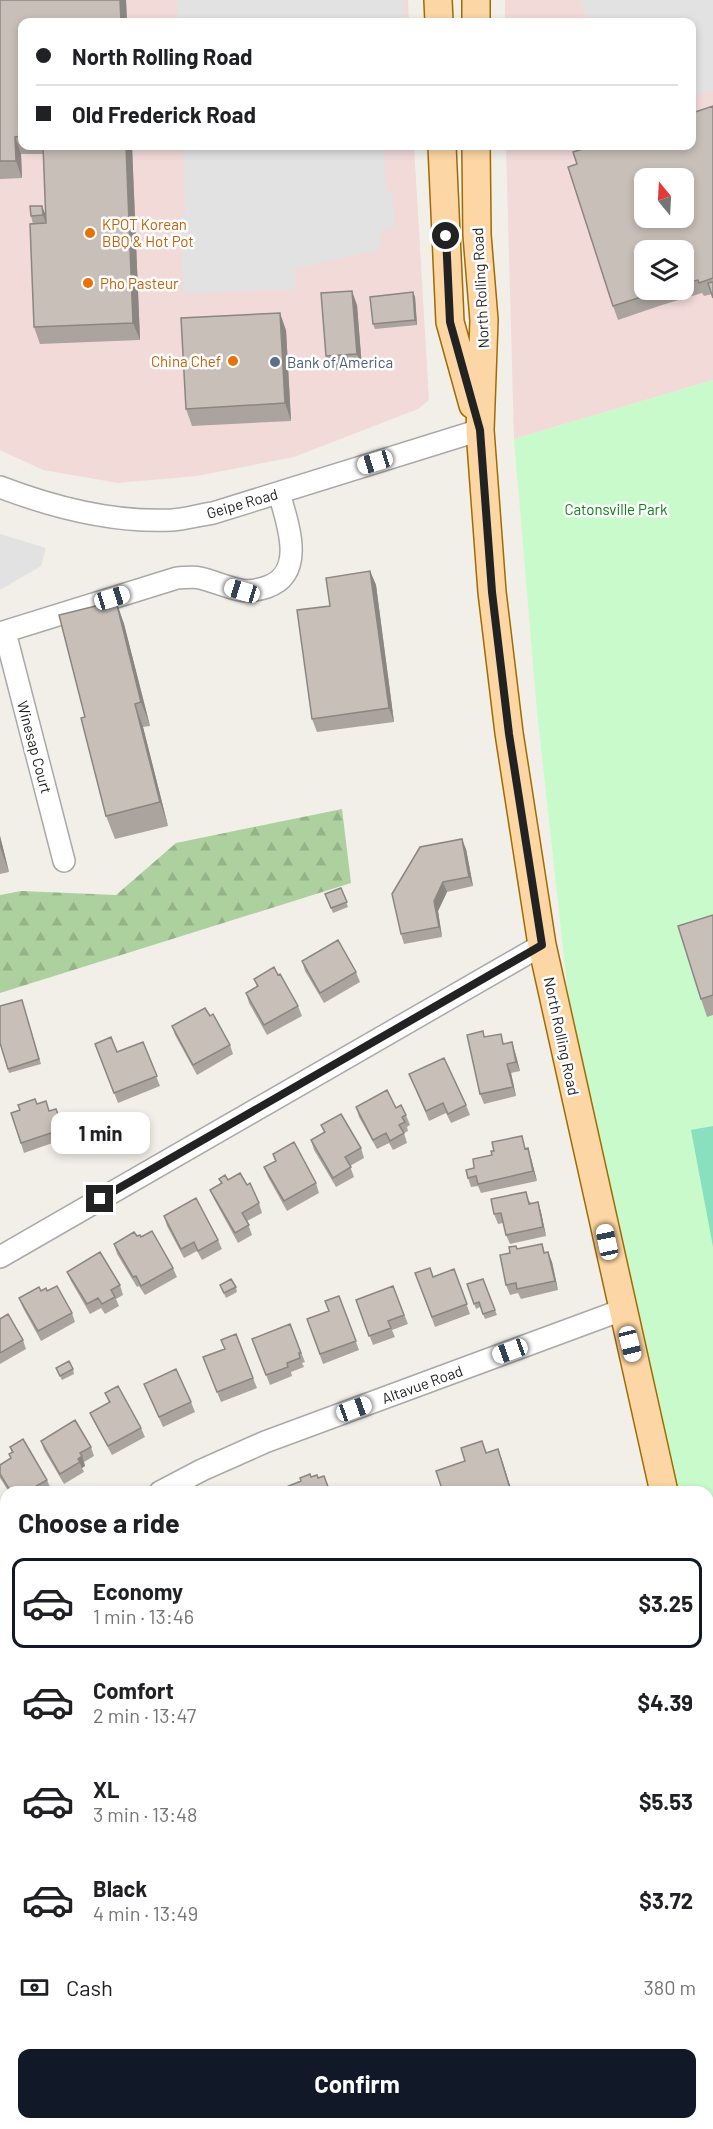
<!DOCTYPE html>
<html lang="en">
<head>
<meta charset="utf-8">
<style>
	:root { --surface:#fff; --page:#f2f2f2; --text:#202124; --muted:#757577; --line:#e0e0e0; --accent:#111827 }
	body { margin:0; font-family:Barlow,sans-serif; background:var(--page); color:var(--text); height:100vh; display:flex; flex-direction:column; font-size:22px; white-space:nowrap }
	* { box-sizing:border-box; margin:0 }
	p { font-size:20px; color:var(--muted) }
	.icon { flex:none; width:33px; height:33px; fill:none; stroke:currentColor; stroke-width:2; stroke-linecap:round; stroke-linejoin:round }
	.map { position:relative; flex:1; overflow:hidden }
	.side { position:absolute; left:0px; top:1486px; width:714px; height:644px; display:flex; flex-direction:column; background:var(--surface); border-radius:18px 18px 0 0; box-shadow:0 3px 9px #0003 }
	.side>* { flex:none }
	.banner { position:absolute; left:18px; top:18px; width:678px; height:132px; border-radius:12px; box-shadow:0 3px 9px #0003; display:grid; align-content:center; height:132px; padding:0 18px; background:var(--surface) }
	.needle { width:39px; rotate:342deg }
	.buttons { position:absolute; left:634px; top:168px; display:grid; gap:12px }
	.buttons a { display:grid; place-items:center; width:60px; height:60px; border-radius:12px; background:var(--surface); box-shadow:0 3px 9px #0003; font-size:30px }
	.end { position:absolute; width:27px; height:27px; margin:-14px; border:8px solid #222; background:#fff; box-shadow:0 0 0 3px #fff }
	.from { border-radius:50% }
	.bubble { position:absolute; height:42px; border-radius:12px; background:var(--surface); box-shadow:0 3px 9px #0003; font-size:20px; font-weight:700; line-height:42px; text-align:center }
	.car { position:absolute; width:18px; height:36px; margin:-18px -9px; border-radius:8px; box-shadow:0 0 4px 2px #0007; background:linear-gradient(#fff 24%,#345 0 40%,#fff 0 76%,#345 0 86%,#fff 0) }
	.banner b { display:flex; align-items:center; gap:21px; height:57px; font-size:22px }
	.banner b+b { border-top:2px solid var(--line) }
	.banner i { width:15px; height:15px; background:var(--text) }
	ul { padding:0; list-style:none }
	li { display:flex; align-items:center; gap:18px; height:90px; margin:0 12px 9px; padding:0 6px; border:3px solid transparent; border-radius:12px }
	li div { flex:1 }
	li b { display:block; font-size:22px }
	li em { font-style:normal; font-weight:700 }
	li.on { border-color:var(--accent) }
	li>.icon { width:54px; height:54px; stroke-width:1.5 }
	h2 { padding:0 18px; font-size:27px; line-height:72px }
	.pay { display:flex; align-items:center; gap:15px; height:66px; padding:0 18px; font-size:22px }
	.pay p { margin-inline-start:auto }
	.button { display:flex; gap:12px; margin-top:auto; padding:12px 18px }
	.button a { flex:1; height:69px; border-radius:12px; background:var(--accent); color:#fff; font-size:24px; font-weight:700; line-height:69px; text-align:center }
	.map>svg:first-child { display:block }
	.commercial { fill:#f2dad9; fill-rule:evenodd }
	.forest { fill:url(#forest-firs) }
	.park { fill:#c8facc }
	.pitch { fill:#88e0be }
	.parking { fill:#e2e2e2 }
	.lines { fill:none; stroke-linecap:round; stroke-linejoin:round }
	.minor-casing { stroke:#a9a9a9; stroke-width:24 }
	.major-casing { stroke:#a06b00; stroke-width:30 }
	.minor { stroke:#fff; stroke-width:21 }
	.major { stroke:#fcd6a4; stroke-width:27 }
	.wall { fill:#aba49e; fill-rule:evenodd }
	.shaded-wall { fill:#8b8681 }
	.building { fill:#c7bfb8; stroke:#8b8681; stroke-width:1.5; fill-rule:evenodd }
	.route { stroke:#222; stroke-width:8 }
	.food-dot { fill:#e8710a; stroke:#fff; stroke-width:2 }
	.service-dot { fill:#5c6f8a; stroke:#fff; stroke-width:2 }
	.labels { text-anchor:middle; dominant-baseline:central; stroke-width:5; stroke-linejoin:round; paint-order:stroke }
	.food-label { font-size:15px; fill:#c56008; stroke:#fff; text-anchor:start }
	.street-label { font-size:15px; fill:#222; stroke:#fff }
	.service-label { font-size:15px; fill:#4e5e75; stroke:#fff; text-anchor:start }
	.park-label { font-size:15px; fill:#0c8416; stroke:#fff }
</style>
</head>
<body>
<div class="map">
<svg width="713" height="2129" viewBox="0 0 713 2129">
	<defs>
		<pattern id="forest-firs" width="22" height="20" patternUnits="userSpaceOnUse" patternTransform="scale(1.5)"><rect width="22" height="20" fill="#add19e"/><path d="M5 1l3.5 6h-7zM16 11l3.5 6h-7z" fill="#95b388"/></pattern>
	</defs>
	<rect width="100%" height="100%" fill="#f2efe9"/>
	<path class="commercial" d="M0,0h408l1,22h-387v124h392l15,254 -11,9 -124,48 -97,19 -79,7 -75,-13 -43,-20z
		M505,0h208v380l-199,59 -8,-293h186v-124h-187zM645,178h39v40h-39zM645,250h39v40h-39z"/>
	<path class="forest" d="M342,809l9,74 -351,110v-98l21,-4 95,4 60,-52z"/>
	<path class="park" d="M713,380v1176l-5,-1v-63h-34l-104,-480 -33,-301 -23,-272z"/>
	<path class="pitch" d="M713,1126v121l-22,-117z"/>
	<path class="parking" d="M177,0h226l1,22h-226z
		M580,0h133v90l-21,7v-75h-104z
		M183,146h201l2,45h7l1,38 -13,1v19l-86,20v20l-112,5 -3,-78h5z
		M0,534l46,14 -5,18 -41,24z"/>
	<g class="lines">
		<g class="minor-casing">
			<path id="minor" d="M0,487c55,21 113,36 172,33 13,-1 27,-5 41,-7l267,-83
				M5,632l59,229
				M0,633l177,-55c7,0 16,-2 23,0 13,3 26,9 40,12 9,2 18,0 27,-3 40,-14 20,-65 12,-94
				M0,1257l542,-312
				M160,1492l42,-22 63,-28 357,-132
				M0,1587l6,-4
				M0,2011h6
				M708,2042h5
				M260,2129v-5"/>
		</g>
		<g class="major-casing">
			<path id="major" d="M438,0l1,22
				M476,22v-22
				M442,146l8,176 23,83
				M476,146l1,89 7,85 -4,110 12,162 17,141 33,212 122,547
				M708,1822l5,88"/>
		</g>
		<use href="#minor" class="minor"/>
		<use href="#major" class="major"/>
	</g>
	<path class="wall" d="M0,0h126l1,22h-105v124h110l8,194 -100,4 -6,-17 -1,-103 -2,-8 15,-1 -2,-61h-23l1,24 -22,1z
		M713,106v192l-1,-4 -8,2 -2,-3 -40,12 -44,15 -5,-14 -36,-142zM684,250v40h-39z
		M413,292l2,5 2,28 -42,4 -2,-5z
		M357,305l5,63 -31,2 -5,-14z
		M286,330l5,91 -99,5 -6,-17z
		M370,571l6,14 18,137 -77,10 -5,-13 18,-113z
		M116,601l8,23 26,102 -7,1 25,99 -53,13 -9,-23 -21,-99z
		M0,836l9,36 -9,2z
		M466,849l7,37 -26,6 -9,19 4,26 -38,7 -3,-10z
		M341,888l7,19 -15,6 -8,-19z
		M713,915v100l-6,2 -6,-18z
		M302,961l54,11 4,10 -36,21 -19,-32z
		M254,979l44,27 4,10 -35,19 -18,-32 -3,-10 11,-6z
		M22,1000l19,64 -32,9 -9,-30z
		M210,1016l20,29 3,9 -36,21 -22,-40 -3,-9z
		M485,1037l19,7 11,8 5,19 -9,2 5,23 -32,8 -4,-10z
		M143,1042l17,44 -42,17 -23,-59 22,8z
		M409,1074l57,31 4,10 -19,8 -5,-10 -17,8z
		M37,1104l13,7 6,-2 10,27 -6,2 1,2 -37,13 -13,-40z
		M356,1107l40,1 10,7 4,10 -3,2 1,4 -4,2 3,10 -14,7 -4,-7 -12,6 -18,-32z
		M321,1125l40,23 3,10 -14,8 4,11 -18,10 -22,-37 -3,-10 13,-7z
		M526,1148l5,10 6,23 -56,12 -3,-7 -7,1 -3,-9 6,-10z
		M273,1154l43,29 3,10 -32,18 -19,-34 -4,-10 11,-6z
		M219,1179l40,24 3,10 -15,8 5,14 -14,8 -24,-44 -4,-9 11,-6z
		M530,1201l1,3 7,-2 3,10 5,24 -36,8 -4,-9 -3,-12 -5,1 -4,-10z
		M164,1216l54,24 4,9 -20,11 -5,-9 -13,7 -17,-32z
		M137,1236l4,1 32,31 4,9 -32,18 -6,-9 -2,1 -20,-33 -3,-10z
		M542,1244l3,9 7,9 6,28 -37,9 -3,-6 -8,2 -4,-10 4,-32 8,-4z
		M454,1269l16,45 -35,13 -20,-54 18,4z
		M67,1272l53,13 3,10 -7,4 3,7 -14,8 -4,-6 -11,6 -19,-33z
		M483,1279l14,36 -12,4 -5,-12 -4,2 -9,-25z
		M220,1285l16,2 1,5 -11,6z
		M393,1286l15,38 -16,6 3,7 -22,8 -17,-45z
		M41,1291h6l25,22 3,9 -34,19 -18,-33 -4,-10z
		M339,1296l20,54 -36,14 -16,-45 22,-8z
		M0,1319l23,21 3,9 -26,15z
		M290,1324l15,38 -3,1 2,4 -13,5 1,4 -22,9 -18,-46z
		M236,1334l21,54 -36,14 -18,-45 22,-8z
		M56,1368l17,1 1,5 -12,6z
		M144,1384l47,18 4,10 -32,15z
		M105,1393l36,35 4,9 -33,18 -18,-33 -4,-9 19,-10z
		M41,1441l50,6 3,9 -10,6 1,4 -3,2 2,4 -20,12 -20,-34z
		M10,1447l37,33 4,9 -6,3h-36l-9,-14v-13l11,-7 -2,-4 3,-1z
		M498,1449l14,43h-69l22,-31z
		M6,1631v31l-6,-9v-18z
		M304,2124h49v5h-47z
		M594,2124h46v5h-44z"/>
	<path class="shaded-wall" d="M120,0h6l1,22h-6z
		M15,137l6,17 1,24 -6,-17z
		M126,146h6l8,194 -7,-17z
		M42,206l7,17v10l-6,-18z
		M352,291l5,14 5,63 -5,-14z
		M413,292l2,5 2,28 -2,-5z
		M280,313l6,17 5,91 -6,-18z
		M370,571l6,14 18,137 -5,-14z
		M116,601l8,23 26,102 -9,-24z
		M135,704l8,23 25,99 -8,-24z
		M0,836l9,36 -9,-25z
		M462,839l4,10 7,37 -4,-9z
		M443,882l4,10 -9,19 4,26 -3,-10 -5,-26z
		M512,1042l3,10 5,19 -4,-9z
		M507,1064l4,9 5,23 -3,-9z
		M528,1148l3,10 6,23 -4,-10z
		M538,1202l3,10 5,24 -3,-9z
		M548,1252l4,10 6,28 -3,-9z
		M498,1449l5,14 9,29h-1z
		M82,1456l3,10 -3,2 -4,-9z
		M2,1679l4,10 -6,4v-12z
		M63,2124h5l-1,5h-5z
		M466,2124h4v5h-4z
		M636,2124h4v5h-2z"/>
	<path class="building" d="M0,0h120l1,22h-99v114l-7,1 1,24h-16z
		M713,106v172l-14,5 -1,-3 -14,3v-33h-39v40h18l-50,16 -45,-139 9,-3 -4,-12 19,-6h100v-33zM645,178h39v40h-39z
		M43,146h83l7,177 -99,4 -4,-103 16,-1z
		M30,206h12l1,9 -12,1z
		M713,282v16l-5,-15z
		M352,291l5,63 -31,2 -5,-63z
		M413,292l2,28 -42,4 -3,-27z
		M280,313l5,90 -99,6 -5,-91z
		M370,571l19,137 -77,11 -15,-109 33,-4 -4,-28z
		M116,601l25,101 -6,2 25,98 -54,14 -25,-98 4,-1 -26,-102z
		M462,839l7,38 -26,5 -9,19 5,26 -38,7 -9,-40 28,-47z
		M341,888l6,14 -16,6 -6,-14z
		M713,915v80l-12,4 -23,-73z
		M338,940l18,32 -36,21 -18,-32z
		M274,967l4,8 2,-1 18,32 -34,19 -18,-32 12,-7 -4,-7z
		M22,1000l17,59 -31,10 -8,-26v-37z
		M205,1008l5,8 3,-2 17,31 -37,20 -21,-39z
		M483,1031l1,6 17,-3 2,10 9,-2 4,20 -9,2 6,23 -33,7 -13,-59z
		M111,1037l6,15 26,-10 14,34 -43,17 -19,-49z
		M444,1058l22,47 -18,9 -5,-11 -17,8 -17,-37z
		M387,1090l9,18 5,-3 5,10 -4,2 3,5 -6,3 5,8 -14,8 -4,-8 -13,7 -17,-33z
		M35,1099l2,5 9,-3 3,10 7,-2 6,17 -5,3v2l-36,12 -10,-30 9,-3 -2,-5z
		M341,1114l20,34 -16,9 6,10 -18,11 -22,-38 14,-8 -4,-7z
		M522,1136l3,13 3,-1 5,23 -55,13 -2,-8 -8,2 -2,-8 8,-2 -1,-9 19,-4 -1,-4h3l-2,-9z
		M294,1142l22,41 -32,18 -20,-34 12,-6 -3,-7z
		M240,1173l7,12 3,-2 9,20 -17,10 7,12 -14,8 -25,-43 12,-7 -3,-4 6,-4 3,5z
		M526,1192l3,12 9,-2 5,25 -37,8 -5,-22 -7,1 -3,-15z
		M196,1198l22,42 -20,11 -4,-9 -13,7 -17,-33z
		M152,1231l21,37 -32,18 -5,-10 -3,1 -19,-33 20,-12 3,4 3,-1 1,2z
		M542,1244l2,9 4,-1 7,29 -38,8 -1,-6 -10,2 -6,-30 10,-2 -1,-6 7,-1 1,3z
		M100,1252l20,33 -9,5 4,7 -13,7 -4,-6 -11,6 -20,-32z
		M430,1268l3,9 21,-8 13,35 -35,13 -17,-44z
		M231,1279l5,8 -12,6 -4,-8z
		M483,1279l12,31 -12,4 -4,-12 -5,2 -7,-20z
		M57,1286l15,27 -34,18 -19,-33 20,-11 2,4 5,-3 1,3z
		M393,1286l11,29 -16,6 3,7 -22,8 -13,-36z
		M339,1296l17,45 -36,13 -13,-35 22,-8 -4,-10z
		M8,1314l15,26 -23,13v-34z
		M290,1324l11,29h-2l1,5 -13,5 1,4 -22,8 -14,-36z
		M236,1334l17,44 -36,14 -14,-35 22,-8 -4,-9z
		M69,1361l4,8 -13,7 -4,-8z
		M176,1369l15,33 -32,15 -15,-33z
		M118,1386l23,42 -33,18 -18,-33 20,-11 -5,-9z
		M75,1420l16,27 -11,6 2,3 -4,3 2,3 -20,12 -19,-33z
		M23,1439l24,41 -21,12h-15l-11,-18v-9l11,-7 -2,-4 4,-2 -3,-5z
		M482,1441l4,12 12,-4 13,43h-33l-2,-5 -15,5h-9v-1l-9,1 -7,-21 29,-10 -4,-13z
		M310,1474l1,3 6,-2 1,3 6,-2 6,16h-47l-2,-3 20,-8 -1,-3z
		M6,1631v27l-6,-9v-14z
		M24,2124h39l-1,5h-39z
		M156,2124h13l33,5h-47z
		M402,2124h64v5h-64z
		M508,2124h32v5h-32z
		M606,2124h30l1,1h-5v4h-16v-4z"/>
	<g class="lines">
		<path class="route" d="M100,1199l442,-254 -33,-211 -17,-142 -12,-162 -30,-108 -4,-86"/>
	</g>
	<g class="food-dot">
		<circle cx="90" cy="233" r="6"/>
		<circle cx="88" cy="283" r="6"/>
		<circle cx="233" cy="361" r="6"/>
	</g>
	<circle class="service-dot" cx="275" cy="362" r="6"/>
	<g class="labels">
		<g class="food-label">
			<text x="102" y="224">KPOT Korean<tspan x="102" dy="17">BBQ &amp; Hot Pot</tspan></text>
			<text x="100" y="283">Pho Pasteur</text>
			<text x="221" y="361" text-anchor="end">China Chef</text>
		</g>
		<g class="street-label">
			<text transform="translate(480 288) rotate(-93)">North Rolling Road</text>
			<text transform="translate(242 503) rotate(-16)">Geipe Road</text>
			<text transform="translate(35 747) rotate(75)">Winesap Court</text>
			<text transform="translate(562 1036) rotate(78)">North Rolling Road</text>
			<text transform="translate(422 1384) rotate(-20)">Altavue Road</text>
		</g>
		<g class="service-label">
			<text x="287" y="362">Bank of America</text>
		</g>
		<g class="park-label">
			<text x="616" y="509">Catonsville Park</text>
		</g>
	</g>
</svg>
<div class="buttons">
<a><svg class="needle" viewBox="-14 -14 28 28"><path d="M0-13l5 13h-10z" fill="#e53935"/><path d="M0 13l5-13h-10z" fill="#757577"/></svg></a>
<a><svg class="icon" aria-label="layers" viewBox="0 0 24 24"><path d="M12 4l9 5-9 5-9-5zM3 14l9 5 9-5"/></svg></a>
</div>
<i class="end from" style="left:446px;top:236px"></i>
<i class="end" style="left:100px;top:1199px"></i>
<div class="bubble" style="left:51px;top:1112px;width:99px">1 min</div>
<i class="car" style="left:375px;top:462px;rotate:253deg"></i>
<i class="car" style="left:242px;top:591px;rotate:287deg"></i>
<i class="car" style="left:112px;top:598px;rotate:73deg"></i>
<i class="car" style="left:607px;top:1242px;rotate:348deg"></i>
<i class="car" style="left:630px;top:1344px;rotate:166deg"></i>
<i class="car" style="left:510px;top:1351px;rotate:250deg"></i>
<i class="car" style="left:354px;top:1409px;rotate:70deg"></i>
<div class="banner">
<b><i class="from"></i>North Rolling Road</b>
<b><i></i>Old Frederick Road</b>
</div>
<section class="side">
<h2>Choose a ride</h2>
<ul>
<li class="on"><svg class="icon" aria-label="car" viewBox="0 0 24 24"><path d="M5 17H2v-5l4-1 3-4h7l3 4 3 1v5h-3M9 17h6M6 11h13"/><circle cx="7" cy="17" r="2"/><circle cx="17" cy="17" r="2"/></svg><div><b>Economy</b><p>1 min · 13:46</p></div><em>$3.25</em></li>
<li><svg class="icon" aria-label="car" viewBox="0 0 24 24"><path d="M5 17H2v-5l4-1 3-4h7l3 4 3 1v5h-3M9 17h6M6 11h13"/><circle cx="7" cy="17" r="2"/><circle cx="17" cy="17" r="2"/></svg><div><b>Comfort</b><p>2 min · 13:47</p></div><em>$4.39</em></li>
<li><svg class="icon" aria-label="car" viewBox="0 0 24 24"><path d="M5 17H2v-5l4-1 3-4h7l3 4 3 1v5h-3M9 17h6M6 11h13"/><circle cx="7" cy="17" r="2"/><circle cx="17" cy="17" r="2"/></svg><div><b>XL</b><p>3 min · 13:48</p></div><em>$5.53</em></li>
<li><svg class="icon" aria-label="car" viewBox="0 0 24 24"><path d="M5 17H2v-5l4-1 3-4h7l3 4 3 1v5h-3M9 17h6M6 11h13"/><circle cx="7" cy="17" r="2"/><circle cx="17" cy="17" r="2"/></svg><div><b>Black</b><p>4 min · 13:49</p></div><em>$3.72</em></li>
</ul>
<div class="pay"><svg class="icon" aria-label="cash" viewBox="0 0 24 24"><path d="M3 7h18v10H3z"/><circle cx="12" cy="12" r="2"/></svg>Cash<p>380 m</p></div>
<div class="button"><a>Confirm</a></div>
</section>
</div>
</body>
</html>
